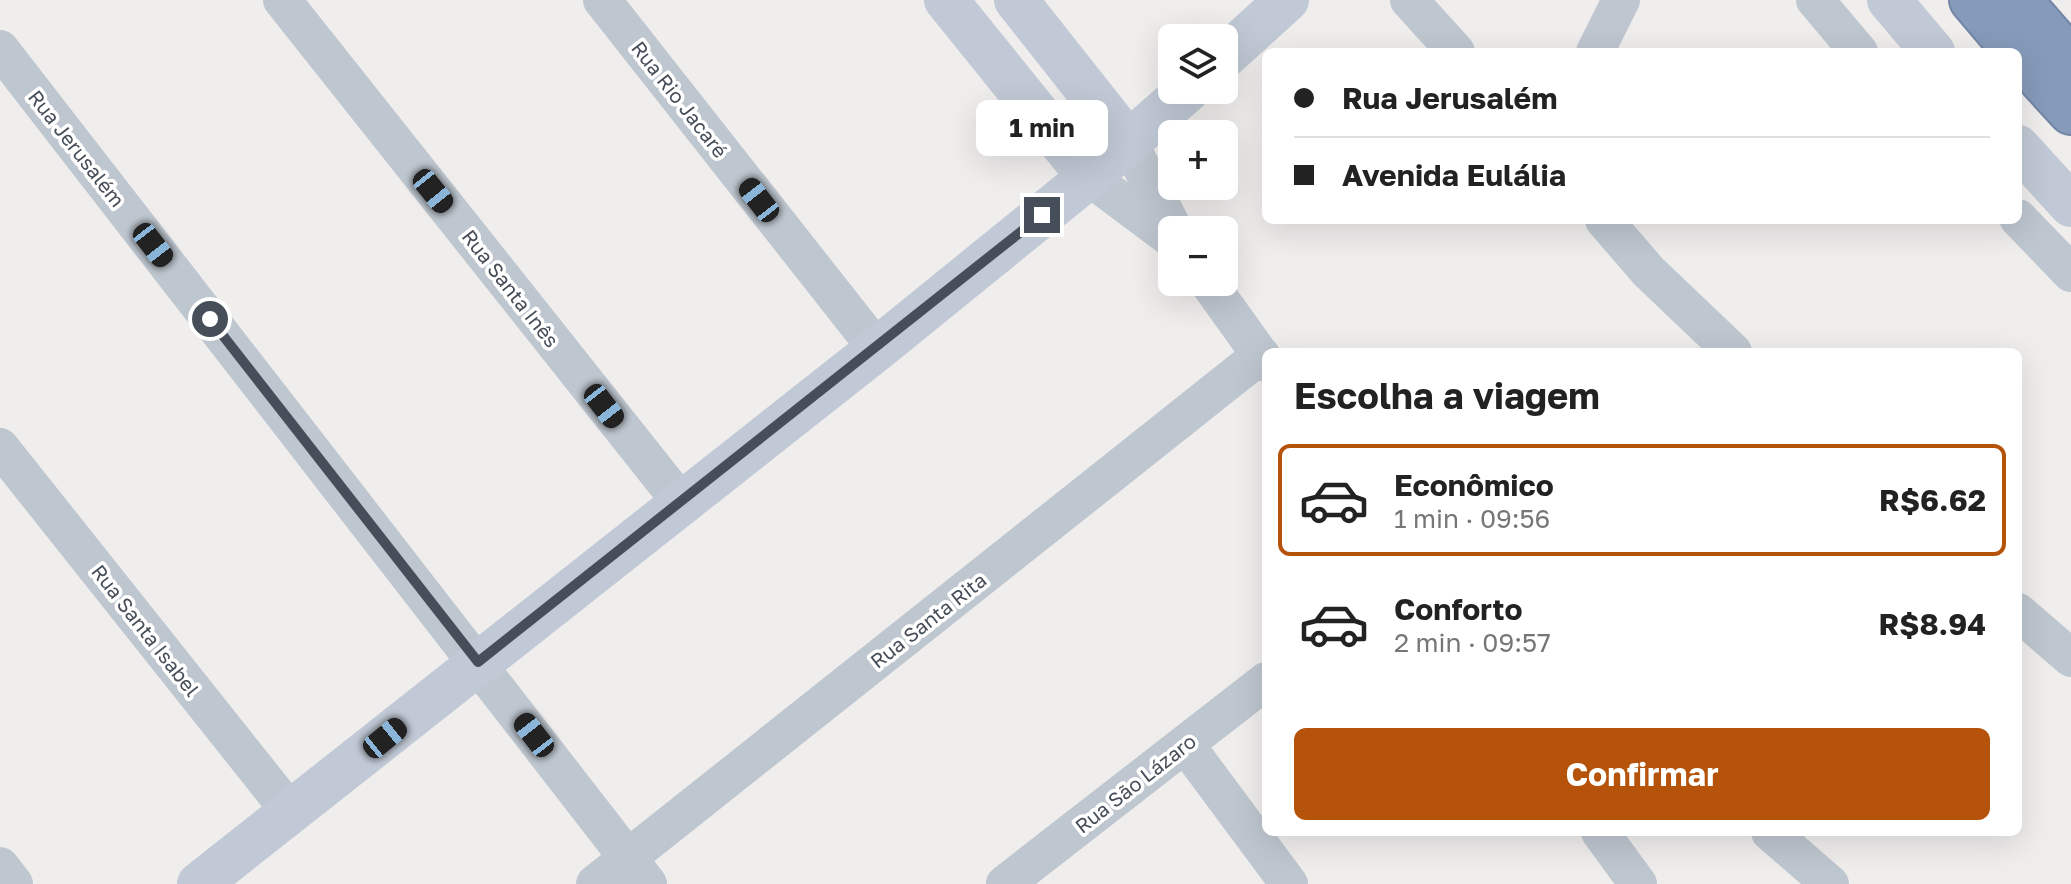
<!DOCTYPE html>
<html lang="pt">
<head>
<meta charset="utf-8">
<style>
	:root { --surface:#fff; --page:#f2f2f2; --text:#222; --muted:#767676; --line:#e0e0e0; --accent:#b45309 }
	body { margin:0; font-family:"Golos Text",sans-serif; background:var(--page); color:var(--text); height:100vh; display:flex; flex-direction:column; font-size:30px; white-space:nowrap }
	* { box-sizing:border-box; margin:0 }
	p { font-size:26px; color:var(--muted) }
	.icon { flex:none; width:44px; height:44px; fill:none; stroke:currentColor; stroke-width:2; stroke-linecap:round; stroke-linejoin:round }
	.map { position:relative; flex:1; overflow:hidden }
	.side { position:absolute; left:1262px; top:348px; width:760px; height:488px; display:flex; flex-direction:column; background:var(--surface); border-radius:12px; box-shadow:0 8px 32px #0002 }
	.side>* { flex:none }
	.guide { position:absolute; left:1262px; top:48px; width:760px; height:176px; border-radius:12px; box-shadow:0 8px 32px #0002; display:grid; align-content:center; height:176px; padding:0 32px; background:var(--surface) }
	.controls { position:absolute; left:1158px; top:24px; display:grid; gap:16px }
	.controls a { display:grid; place-items:center; width:80px; height:80px; border-radius:12px; background:var(--surface); box-shadow:0 8px 32px #0002; font-size:40px }
	.end { position:absolute; width:36px; height:36px; margin:-18px; border:10px solid #464f59; background:#fff; box-shadow:0 0 0 4px #fff }
	.from { border-radius:50% }
	.bubble { position:absolute; height:56px; border-radius:12px; background:var(--surface); box-shadow:0 8px 32px #0002; font-size:26px; font-weight:700; line-height:56px; text-align:center }
	.car { position:absolute; width:24px; height:48px; margin:-24px -12px; border-radius:10px; box-shadow:0 0 6px 2px #0007; background:linear-gradient(#222 24%,#8ab4d8 0 40%,#222 0 76%,#8ab4d8 0 86%,#222 0) }
	.guide b { display:flex; align-items:center; gap:28px; height:76px; font-size:30px }
	.guide b+b { border-top:2px solid var(--line) }
	.guide i { width:20px; height:20px; background:var(--text) }
	ul { padding:0; list-style:none }
	li { display:flex; align-items:center; gap:24px; height:112px; margin:0 16px 12px; padding:0 16px; border:4px solid transparent; border-radius:12px }
	li div { flex:1 }
	li b { display:block; font-size:30px }
	li em { font-style:normal; font-weight:700 }
	li.current { border-color:var(--accent) }
	li>.icon { width:72px; height:72px; stroke-width:1.5 }
	h2 { padding:0 32px; font-size:36px; line-height:96px }
	.button { display:flex; gap:16px; margin-top:auto; padding:16px 32px }
	.button a { flex:1; height:92px; border-radius:12px; background:var(--accent); color:#fff; font-size:32px; font-weight:700; line-height:92px; text-align:center }
	.map>svg:first-child { display:block }
	.lines { fill:none; stroke-linecap:round; stroke-linejoin:round }
	.highway-casing { stroke:#7186a6; stroke-width:48 }
	.street { stroke:#bec6cf; stroke-width:38 }
	.secondary { stroke:#c0c9d5; stroke-width:44 }
	.highway { stroke:#869bba; stroke-width:44 }
	.route { stroke:#464f59; stroke-width:10 }
	.labels { text-anchor:middle; dominant-baseline:central; stroke-width:7; stroke-linejoin:round; paint-order:stroke }
	.street-label { font-size:20px; fill:#464f59; stroke:#fff }
</style>
</head>
<body>
<div class="map">
<svg width="2071" height="884" viewBox="0 0 2071 884">
	<rect width="100%" height="100%" fill="#f0eded"/>
	<g class="lines">
		<g class="highway-casing">
			<path id="highway" d="M1972,0l44,52
				M2019,0l52,60
				M2018,54l53,58"/>
		</g>
		<path class="street" d="M282,0l398,501
			M602,0l275,349
			M1409,0l47,52
			M1815,0l44,52
			M0,49l648,835
			M1595,52l26,-52
			M1129,143l45,87
			M1089,177l83,62
			M2018,218l53,55
			M1604,220l45,52 84,80
			M1208,282l58,81
			M0,447l292,367
			M2018,612l53,46
			M1185,744l104,140
			M1600,832l38,52
			M1770,832l60,52
			M0,866l14,18
			M595,884l666,-529
			M1005,884l261,-203"/>
		<path class="secondary" d="M946,0l143,177
			M1016,0l113,143
			M1889,0l44,52
			M1224,57l63,-57
			M2018,147l53,58
			M199,884l678,-535 212,-172 99,-87"/>
		<use href="#highway" class="highway"/>
	</g>
	<g class="lines">
		<path class="route" d="M210,319l268,343 564,-447"/>
	</g>
	<g class="labels">
		<g class="street-label">
			<text transform="translate(680 99) rotate(52)">Rua Rio Jacaré</text>
			<text transform="translate(77 148) rotate(52)">Rua Jerusalém</text>
			<text transform="translate(511 288) rotate(52)">Rua Santa Inês</text>
			<text transform="translate(928 620) rotate(-38)">Rua Santa Rita</text>
			<text transform="translate(146 630) rotate(52)">Rua Santa Isabel</text>
			<text transform="translate(1135 783) rotate(-38)">Rua São Lázaro</text>
		</g>
	</g>
</svg>
<div class="controls">
<a><svg class="icon" aria-label="layers" viewBox="0 0 24 24"><path d="M12 4l9 5-9 5-9-5zM3 14l9 5 9-5"/></svg></a>
<a>+</a>
<a>−</a>
</div>
<i class="end from" style="left:210px;top:319px"></i>
<i class="end" style="left:1042px;top:215px"></i>
<div class="bubble" style="left:976px;top:100px;width:132px">1 min</div>
<i class="car" style="left:433px;top:191px;rotate:141deg"></i>
<i class="car" style="left:759px;top:200px;rotate:322deg"></i>
<i class="car" style="left:153px;top:245px;rotate:142deg"></i>
<i class="car" style="left:604px;top:406px;rotate:142deg"></i>
<i class="car" style="left:534px;top:735px;rotate:322deg"></i>
<i class="car" style="left:385px;top:738px;rotate:51deg"></i>
<div class="guide">
<b><i class="from"></i>Rua Jerusalém</b>
<b><i></i>Avenida Eulália</b>
</div>
<section class="side">
<h2>Escolha a viagem</h2>
<ul>
<li class="current"><svg class="icon" aria-label="car" viewBox="0 0 24 24"><path d="M5 17H2v-5l4-1 3-4h7l3 4 3 1v5h-3M9 17h6M6 11h13"/><circle cx="7" cy="17" r="2"/><circle cx="17" cy="17" r="2"/></svg><div><b>Econômico</b><p>1 min · 09:56</p></div><em>R$6.62</em></li>
<li><svg class="icon" aria-label="car" viewBox="0 0 24 24"><path d="M5 17H2v-5l4-1 3-4h7l3 4 3 1v5h-3M9 17h6M6 11h13"/><circle cx="7" cy="17" r="2"/><circle cx="17" cy="17" r="2"/></svg><div><b>Conforto</b><p>2 min · 09:57</p></div><em>R$8.94</em></li>
</ul>
<div class="button"><a>Confirmar</a></div>
</section>
</div>
</body>
</html>
